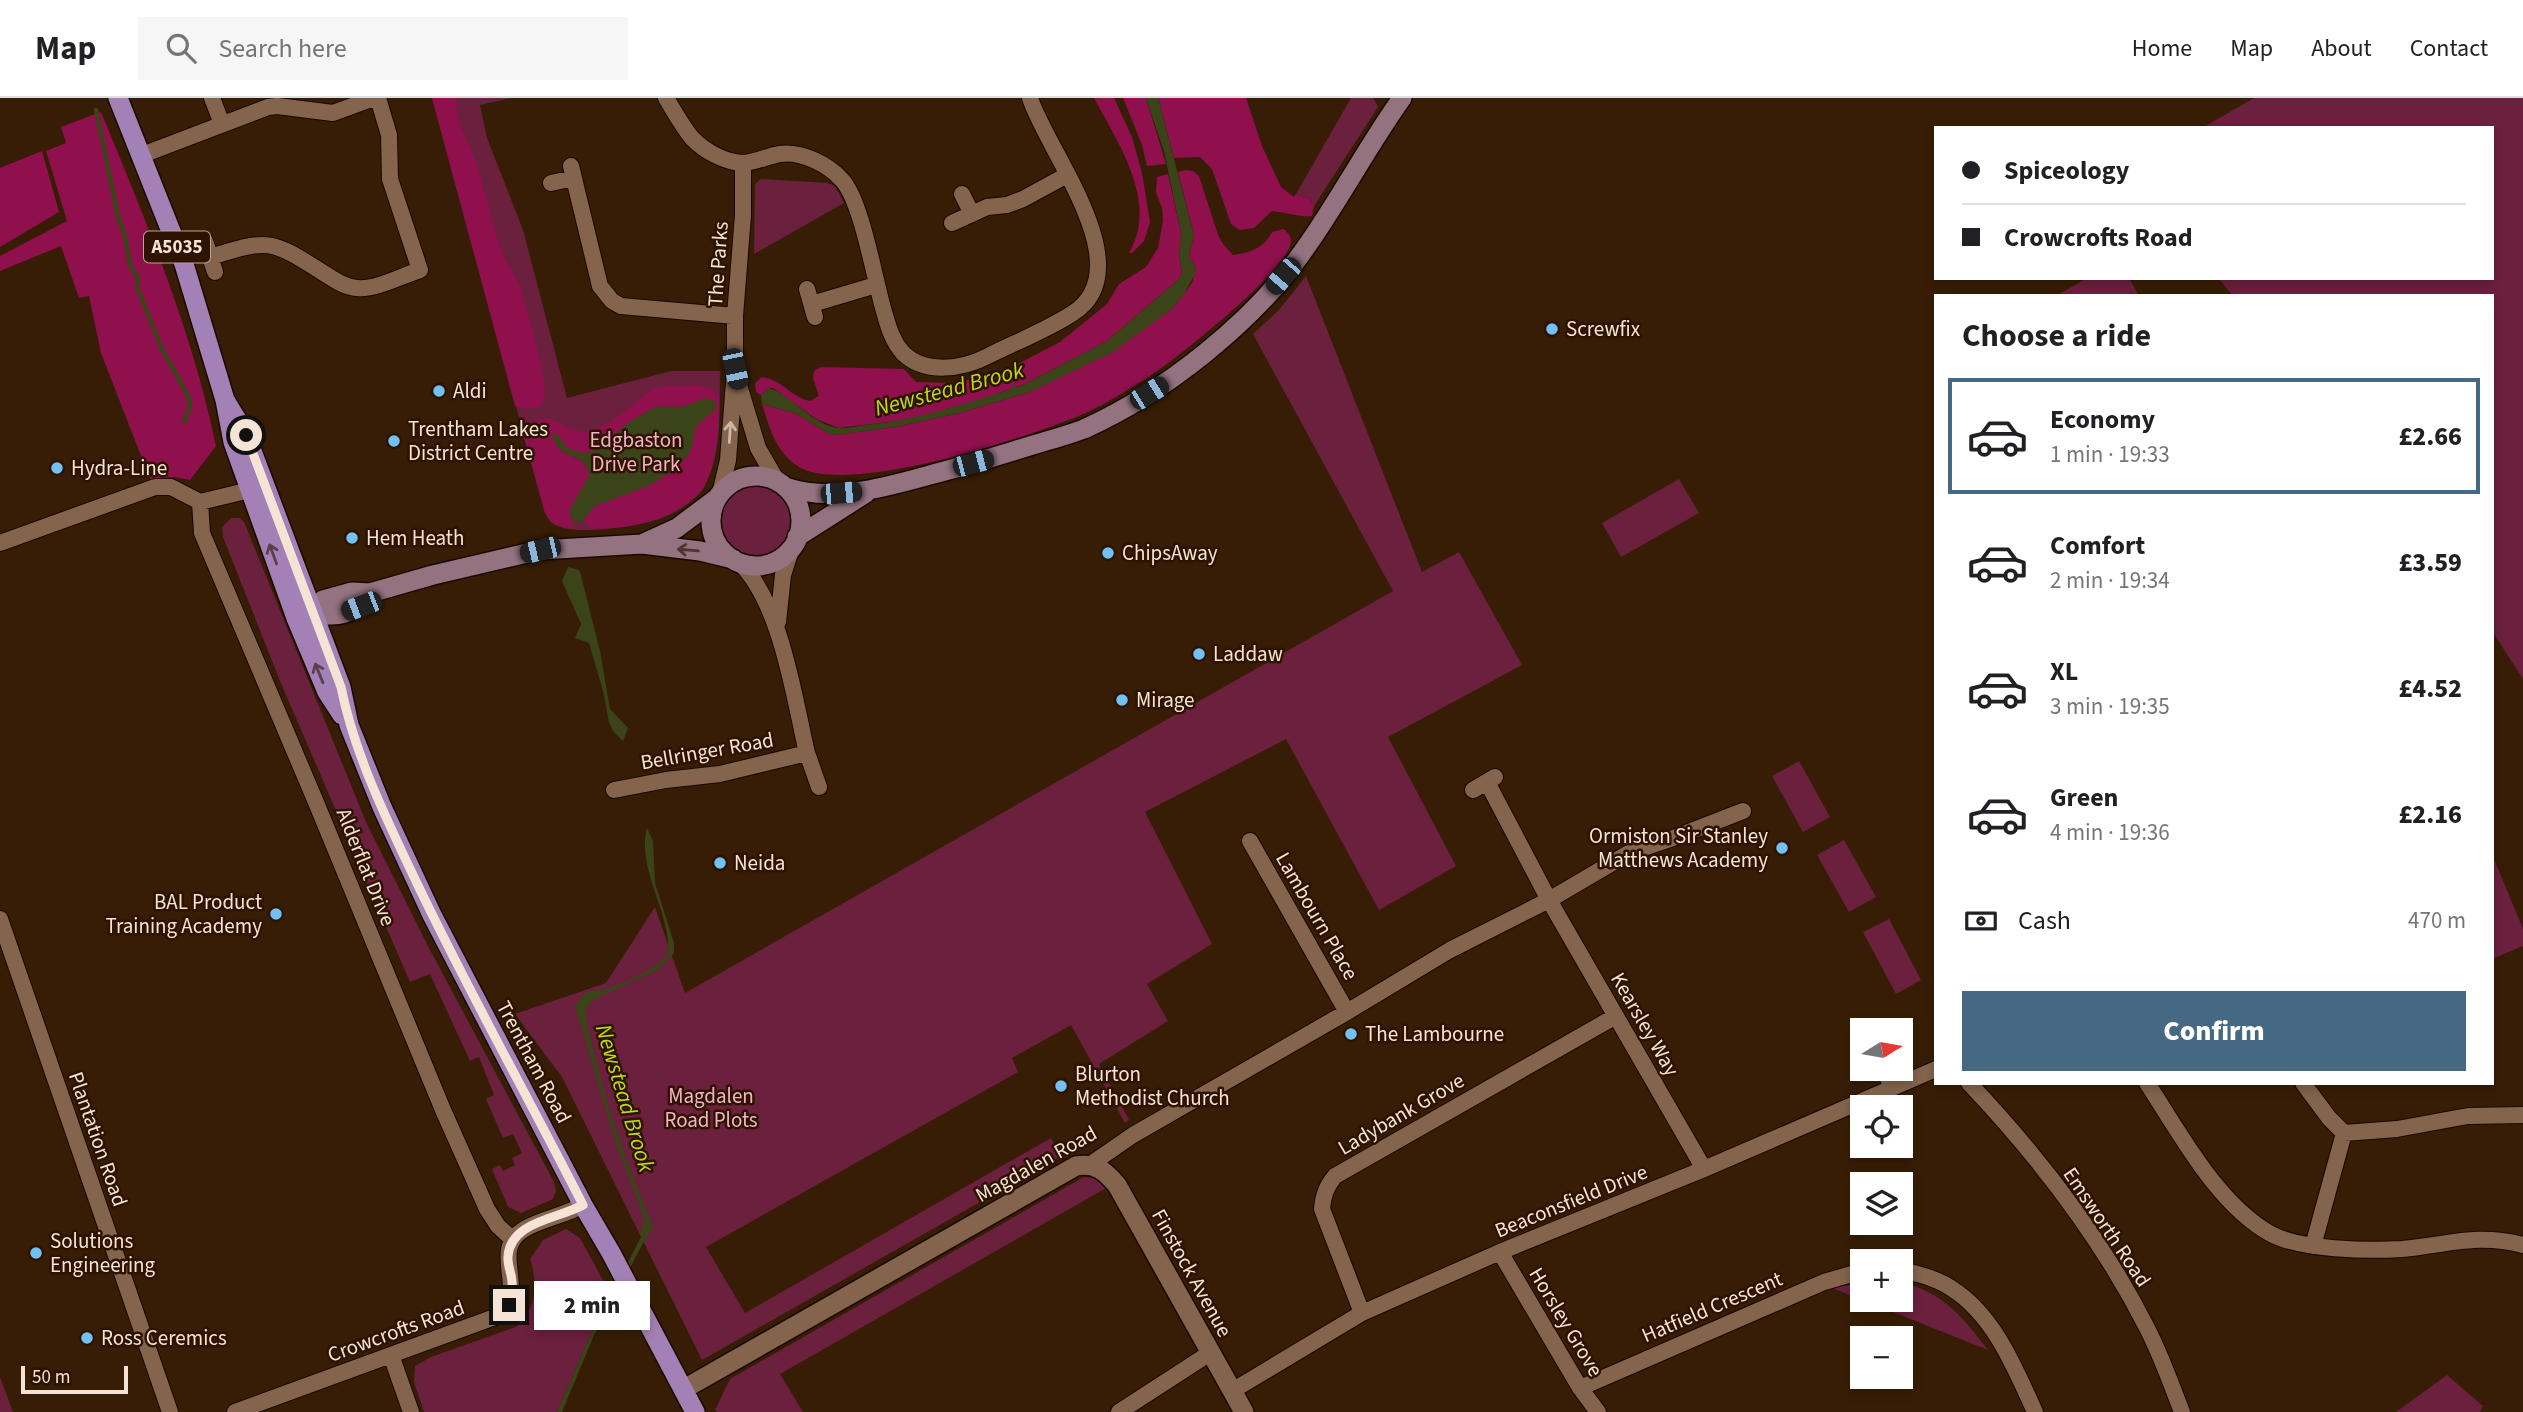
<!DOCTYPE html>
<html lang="en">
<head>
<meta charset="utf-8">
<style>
	:root { --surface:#fff; --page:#f6f6f6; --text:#202124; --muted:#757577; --line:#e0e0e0; --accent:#456982 }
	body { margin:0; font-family:"Source Sans 3",sans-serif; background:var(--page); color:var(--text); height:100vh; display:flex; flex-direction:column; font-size:26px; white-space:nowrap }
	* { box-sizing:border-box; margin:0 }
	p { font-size:23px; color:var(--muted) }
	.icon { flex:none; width:38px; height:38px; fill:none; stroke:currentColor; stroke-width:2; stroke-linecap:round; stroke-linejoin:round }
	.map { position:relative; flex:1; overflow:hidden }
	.sheet { position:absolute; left:1934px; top:196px; width:560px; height:791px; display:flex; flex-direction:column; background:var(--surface); border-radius:0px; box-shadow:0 4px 10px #0003 }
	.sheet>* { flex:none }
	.hud { position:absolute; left:1934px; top:28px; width:560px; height:154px; border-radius:0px; box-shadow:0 4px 10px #0003; display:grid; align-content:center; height:154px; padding:0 28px; background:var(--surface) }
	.needle { width:46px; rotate:79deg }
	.tools { position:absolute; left:1850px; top:920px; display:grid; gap:14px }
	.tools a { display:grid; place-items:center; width:63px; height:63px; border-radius:0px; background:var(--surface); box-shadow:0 4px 10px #0003; font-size:35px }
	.scale { position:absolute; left:21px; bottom:18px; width:107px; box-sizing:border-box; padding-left:7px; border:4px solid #f5e3d5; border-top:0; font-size:19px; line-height:24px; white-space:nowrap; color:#f5e3d5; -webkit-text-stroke:5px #2d1300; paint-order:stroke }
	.end { position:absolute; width:32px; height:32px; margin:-16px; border:9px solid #f5e3d5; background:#111; box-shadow:0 0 0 4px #111 }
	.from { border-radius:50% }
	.bubble { position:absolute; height:49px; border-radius:0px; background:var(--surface); box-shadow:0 4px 10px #0003; font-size:23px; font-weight:800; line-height:49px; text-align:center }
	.car { position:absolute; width:21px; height:42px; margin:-21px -10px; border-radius:9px; box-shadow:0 0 5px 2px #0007; background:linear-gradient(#222 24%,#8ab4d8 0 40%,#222 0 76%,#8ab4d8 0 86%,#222 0) }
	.hud b { display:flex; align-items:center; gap:24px; height:66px; font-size:26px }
	.hud b+b { border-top:2px solid var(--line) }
	.hud i { width:18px; height:18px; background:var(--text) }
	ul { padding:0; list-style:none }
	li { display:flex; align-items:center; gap:21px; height:116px; margin:0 14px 10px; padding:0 14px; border:4px solid transparent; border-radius:0px }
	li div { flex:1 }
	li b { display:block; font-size:26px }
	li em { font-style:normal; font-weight:800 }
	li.active { border-color:var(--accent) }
	li>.icon { width:63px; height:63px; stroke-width:1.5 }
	h2 { padding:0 28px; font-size:32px; line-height:84px }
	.pay { display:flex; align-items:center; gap:18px; height:77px; padding:0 28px; font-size:26px }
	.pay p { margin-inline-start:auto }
	.button { display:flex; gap:14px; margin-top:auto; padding:14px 28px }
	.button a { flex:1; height:80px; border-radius:0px; background:var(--accent); color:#fff; font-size:28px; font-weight:800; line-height:80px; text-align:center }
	header { display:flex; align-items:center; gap:42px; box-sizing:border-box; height:98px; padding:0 35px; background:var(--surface); border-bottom:2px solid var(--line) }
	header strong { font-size:33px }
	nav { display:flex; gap:38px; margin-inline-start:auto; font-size:24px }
	.search { width:490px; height:63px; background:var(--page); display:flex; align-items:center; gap:18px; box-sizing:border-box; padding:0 24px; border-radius:0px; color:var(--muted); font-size:26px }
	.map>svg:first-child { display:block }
	.green { fill:#6b203e }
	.forest { fill:#8f104d }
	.water { fill:#3b4318 }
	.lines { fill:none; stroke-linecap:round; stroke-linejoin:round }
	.stream { stroke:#3b4318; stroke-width:4.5 }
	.minor-casing { stroke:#1a0800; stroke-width:18 }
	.tertiary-casing { stroke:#1a0800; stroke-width:22 }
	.secondary-casing { stroke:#1a0800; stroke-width:22 }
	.primary-casing { stroke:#1a0800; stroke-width:22 }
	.minor { stroke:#84644c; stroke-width:16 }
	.tertiary { stroke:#84644c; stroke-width:19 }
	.secondary { stroke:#947280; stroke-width:19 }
	.primary { stroke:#a380b5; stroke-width:19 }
	.oneway { stroke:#cdb7a5 }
	.oneway2 { stroke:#51342d }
	.oneway3 { stroke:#5c3f48 }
	.route { stroke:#f5e3d5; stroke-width:9 }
	.poi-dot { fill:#72c1f5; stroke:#2d1300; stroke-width:2.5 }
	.labels { text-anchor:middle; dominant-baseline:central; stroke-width:5; stroke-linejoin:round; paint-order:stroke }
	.shield { fill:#2d1300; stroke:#b9a595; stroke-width:2 }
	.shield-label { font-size:19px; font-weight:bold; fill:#f5e3d5 }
	.street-label { font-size:21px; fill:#f5e3d5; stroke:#2d1300 }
	.poi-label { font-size:21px; fill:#f5e3d5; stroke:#2d1300; text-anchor:start }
	.park-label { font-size:21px; fill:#f3b3c6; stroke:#2d1300 }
	.water-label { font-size:23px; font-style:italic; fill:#bcda16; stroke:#2d1300 }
</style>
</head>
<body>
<header>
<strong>Map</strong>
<div class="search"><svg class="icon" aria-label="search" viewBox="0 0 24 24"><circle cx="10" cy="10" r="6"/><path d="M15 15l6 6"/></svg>Search here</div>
<nav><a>Home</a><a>Map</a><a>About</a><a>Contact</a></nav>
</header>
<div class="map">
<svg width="2523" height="1314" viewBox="0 0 2523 1314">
	<rect width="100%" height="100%" fill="#371d05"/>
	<path class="green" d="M432,0h79l-31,7 7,33 36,92 44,168 104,-27h49c-1,38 3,82 -16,116 -7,14 -33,29 -48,33 -22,6 -88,18 -105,2 -3,-3 -4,-6 -6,-9z
		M1351,0h22l5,9 -64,99 -4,-7 -14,-5z
		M2254,0h269v581l-31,-48v-335h-259l-15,-18h274v-150h-290z
		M761,81l67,4 7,3 9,17 -90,51 1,-70z
		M1306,178l116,296 37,-20 63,113 -134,72 68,129 -77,44 -93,-171 -141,73 67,132 -65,40 21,37 -69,43 30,56 -4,3 -54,-98 -59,33 6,14 -312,175 39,66 306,-175 10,18 -359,204 -140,-283 -47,-63 91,-31 49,-76 30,86 708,-402 -140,-257 26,-24z
		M2087,180h42l10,18h-83z
		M1679,381l20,34 -78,44 -19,-34z
		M720 423a36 36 0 1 1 72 0a36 36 0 1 1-72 0Z
		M231,420h9l4,4 122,300 63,126 125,234 2,9 -3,8 -32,14 -13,-6 -16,-38 8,-4 3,6 12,-6 -3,-7 10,-5 -9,-19 -10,4 -17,-39 8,-4 -15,-38 -9,4 -40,-87 -20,8 -130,-301 -57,-144 -1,-10z
		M1799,663l31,56 -27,15 -31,-56z
		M1844,742l32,57 -27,15 -32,-57z
		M2492,756l31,75v17l-31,13z
		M1889,821l32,61 -25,14 -33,-62z
		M1084,1079l10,1 14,9 -328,187 23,38h-86l-2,-2 15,-31z
		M566,1131l14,9 31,57 -22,43 -32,74h-133l-10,-30 1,-16 16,-9 85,-30c21,-17 22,-44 14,-68l13,-19z
		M1862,1185v17l-30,-12z
		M1901,1185c41,8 62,34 87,67l-125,-50h37z
		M2447,1277l36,31 -3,6h-84z
		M0,1279l13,35h-13z"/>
	<path class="forest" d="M432,0h25c-4,21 9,37 16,56 12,32 17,65 29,98 4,12 13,22 17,33 7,17 28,94 26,110 -2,16 -18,15 -30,11z
		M1094,0h20l18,39 10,36 8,49 -6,19 -12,12h-3c30,-51 -11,-110 -35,-155z
		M1123,0h23l20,66 -19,2 -5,-21z
		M1158,0h88l16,48 19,41 13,10 2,-3 14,5 4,7 -2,10c-7,2 -29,-4 -40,-5l-18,17 -15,2 -8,-6 -19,-55 -12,-12 -26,1z
		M101,14c45,109 91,218 115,334l-26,34 -16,-3 -24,2 -49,-126 -12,-57 -10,2 -18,-52 -61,25v-15l67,-35 -21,-70 20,-8 -5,-16z
		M42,53l17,61 -59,35v-79z
		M1186,72l7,1 6,5 19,59 5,9 10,11c17,-2 31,-7 39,-23l12,-3c4,4 7,7 7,13 -3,28 -115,117 -141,134 -22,14 -46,29 -69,39 -55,23 -225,78 -278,54 -26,-13 -33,-39 -41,-65l35,10 34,21 12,-1 52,-7 65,-14 70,-21 142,-83 20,-26 4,-15 -7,-11 5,-22 -16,-63z
		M1168,76l13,59 -2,21 3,20 -4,6 -71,61 -82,43 -75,26 -36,9 -75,9 -23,-9 -43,-31h-4l-8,7 -5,-3 -1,-9 7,-6c21,3 27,19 48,24l9,-5 -6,-18 1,-7 7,-4 83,2 12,13 36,1 49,-10 59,-31 47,-38 12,-20 27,-17 12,-19 5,-27 -1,-13 -6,-16 1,-15z
		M698,287l11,3 10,7c-1,31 0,63 -15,92 -2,4 -7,8 -11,11 -28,25 -66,31 -103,31l-6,-10 11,-13 55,-21 22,-14 22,-33 2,-12 20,-17 -16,-9c-14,11 -27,3 -42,7 -12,3 -27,13 -37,22 -18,14 -37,39 -59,13l-1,10 21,10 8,12 -20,43 3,4 -1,8 -20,-6 -7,-10 -22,-79c26,-38 42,8 72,-5 12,-5 27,-15 37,-23 7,-5 14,-14 22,-17 13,-4 30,-3 44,-4z"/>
	<path class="water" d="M1146,0h12l36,137 -5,22 7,11 -1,6 -11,20 -12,15 -59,43 -83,40 -70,21 -65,14 -52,7 -12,1 -34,-21 -35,-10 -1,-9 8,-7c25,8 42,37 70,40 8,1 19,-2 27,-3 50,-5 95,-20 143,-35l5,-5 3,2 8,-3 82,-43 71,-61 4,-7 -3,-19 2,-21 -17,-82z
		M706,300l9,3 1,8 -20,17 -4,21 -6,11 -14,13 -22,14 -55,21 -13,16 -9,-1 -4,-10 21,-37c-2,-3 -3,-7 -5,-10 -11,-14 -27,-5 -33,-29l4,-2 11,15 17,5 11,-3 36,-29 25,-14h26z
		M568,469l11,3 2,5 19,76 10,58 18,19 -5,13 -10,-10 -4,-9 -6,-31 -14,-48 -14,-5 6,-14 -19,-43z
		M647,730l6,13 2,42 19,60v10l-15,16 -66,31 -7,9 1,17 21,79 21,62 23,58 1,5 -3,1 -6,13 -4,-9 4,-17 -28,-74 -41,-138c4,-6 9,-13 16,-15 3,-1 7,0 10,-1 16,-3 59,-22 67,-37 4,-38 -32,-84 -21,-125z
		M611,1197l2,5 -19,35 -32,77h-5l32,-74z"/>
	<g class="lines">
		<path class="stream" d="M96,12l23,111c11,17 5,44 19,56l-1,10 24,60 28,51 1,7 -6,17
			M627,1171l17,-33
			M611,1202l9,-17"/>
		<g class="minor-casing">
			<path id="minor" d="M212,0l10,26
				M666,0c8,13 16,28 26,40 12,13 34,25 52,25 12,-1 24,-7 36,-9 21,-3 48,10 62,26 20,21 33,103 43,135 4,14 8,27 18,38 22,22 60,16 85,3 28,-14 59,-26 85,-43 70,-45 -27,-163 -43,-215
				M142,57l126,-48 9,-1 56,7 41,-15
				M571,68l29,120 12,15 9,5 114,10
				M551,85l23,-5
				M962,96l10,20
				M952,125l35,-16 20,-2 16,-6 44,-24
				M205,143l10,31
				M210,159c59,-18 60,-18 112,15 11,7 22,15 35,16 19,2 44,-12 63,-18l-30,-91 -1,-44 -11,-37
				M807,191l8,28
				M812,206l64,-19
				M739,287l19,63 19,33
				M720,396l8,-34 7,-91v-53l8,-101v-52
				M200,404l2,31 113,267 128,310 44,99 11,17 14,13
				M0,445l155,-56h16l29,15 50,-12
				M739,464c42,41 55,135 68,191
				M778,524l5,-47 9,-28
				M1487,684l62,118 155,269
				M614,692l52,-10 54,-6 87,-21 12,34
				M1473,692l22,-13
				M1250,743l97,171
				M0,821l170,493
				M1884,971l8,19
				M1969,985c69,73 133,156 178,245 14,27 24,56 35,84
				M2147,985c33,50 70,121 124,151 30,16 97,17 131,15 46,-4 74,-16 121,-4
				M2303,985l26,35 15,15
				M2344,1035l53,-4 71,-13 55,-1
				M1091,1066l42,-29 214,-123 103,-62 99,-50 80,-47 47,-16 67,-26
				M2313,1148l31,-113
				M1500,1154l80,136 18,24
				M1900,1171c17,5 36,9 51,19 43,27 64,80 84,124
				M1362,1215l-40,-104c1,-13 4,-22 13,-33l281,-160
				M391,1257l20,57
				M1580,1290l244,-106 38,-11
				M1232,1293l130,-78 138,-61 204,-83 232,-100
				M235,1314l268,-98c22,-30 -12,-63 20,-84 17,-11 41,-14 60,-25
				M1119,1314l91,-59"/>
		</g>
		<g class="tertiary-casing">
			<path id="tertiary" d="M684,1291l392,-223c20,-3 28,4 41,19l127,227"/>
		</g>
		<g class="secondary-casing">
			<path id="secondary" d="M711 423a45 45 0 1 1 90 0a45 45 0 1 1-90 0Z
				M785,389c55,18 113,-4 167,-18 30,-8 61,-18 91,-27 14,-4 28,-8 41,-13 80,-36 170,-107 220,-179 35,-49 63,-103 98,-152
				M797,439l69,-44
				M642,446l35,-16 40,-30
				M311,514c25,7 43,3 59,-19
				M297,519l14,-5 12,-12 11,-3 18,-5 18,1 63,-18 107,-25 102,-6 58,7 33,8"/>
		</g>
		<g class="primary-casing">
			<path id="primary" d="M118,0l66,166 41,136 8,42 63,176 31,74 15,23
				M225,302l21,35 95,252 8,38 33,82 50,108 151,290 28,48 84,159"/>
		</g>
		<use href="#minor" class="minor"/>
		<use href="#tertiary" class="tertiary"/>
		<use href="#secondary" class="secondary"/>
		<use href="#primary" class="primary"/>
	</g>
	<defs><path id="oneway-shaft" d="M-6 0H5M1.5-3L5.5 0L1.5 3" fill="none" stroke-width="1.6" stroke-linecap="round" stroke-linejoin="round" transform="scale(1.75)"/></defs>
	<use class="oneway" href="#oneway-shaft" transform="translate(730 334) rotate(-86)"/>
	<use class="oneway2" href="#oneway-shaft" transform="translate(688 452) rotate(-175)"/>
	<g class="oneway3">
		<use href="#oneway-shaft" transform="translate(273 456) rotate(-110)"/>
		<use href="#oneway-shaft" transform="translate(319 575) rotate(-112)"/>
	</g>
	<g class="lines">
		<path class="route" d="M246,337l95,252c13,65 43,127 72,188 53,112 114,220 170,330 -25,14 -72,16 -75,51 -1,9 4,18 4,27 1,8 -1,15 -3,22"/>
	</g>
	<g class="poi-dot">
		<circle cx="1552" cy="231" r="7"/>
		<circle cx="439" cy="293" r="7"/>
		<circle cx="394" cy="343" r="7"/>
		<circle cx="57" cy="370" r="7"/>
		<circle cx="352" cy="440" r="7"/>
		<circle cx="1108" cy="455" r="7"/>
		<circle cx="1199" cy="556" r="7"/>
		<circle cx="1122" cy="602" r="7"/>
		<circle cx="1782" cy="750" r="7"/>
		<circle cx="720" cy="765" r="7"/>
		<circle cx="276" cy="816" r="7"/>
		<circle cx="1351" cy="936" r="7"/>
		<circle cx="1061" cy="988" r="7"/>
		<circle cx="36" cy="1155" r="7"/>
		<circle cx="87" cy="1240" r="7"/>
	</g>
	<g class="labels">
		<rect class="shield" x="144" y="133.5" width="66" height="31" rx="5"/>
		<g class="shield-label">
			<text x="177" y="149">A5035</text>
		</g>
		<g class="street-label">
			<text transform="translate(718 166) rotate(-86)">The Parks</text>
			<text transform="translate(707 653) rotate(-10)">Bellringer Road</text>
			<text transform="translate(366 769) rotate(68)">Alderflat Drive</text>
			<text transform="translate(1317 818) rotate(60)">Lambourn Place</text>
			<text transform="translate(1645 926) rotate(60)">Kearsley Way</text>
			<text transform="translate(534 964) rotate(62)">Trentham Road</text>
			<text transform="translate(1401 1016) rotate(-30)">Ladybank Grove</text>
			<text transform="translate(98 1041) rotate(71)">Plantation Road</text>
			<text transform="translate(1036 1066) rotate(-29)">Magdalen Road</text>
			<text transform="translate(1571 1103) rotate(-22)">Beaconsfield Drive</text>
			<text transform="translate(2107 1129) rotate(56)">Emsworth Road</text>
			<text transform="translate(1192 1175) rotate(61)">Finstock Avenue</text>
			<text transform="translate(1712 1209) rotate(-23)">Hatfield Crescent</text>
			<text transform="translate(1566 1224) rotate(59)">Horsley Grove</text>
			<text transform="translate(396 1233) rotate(-20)">Crowcrofts Road</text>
		</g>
		<g class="poi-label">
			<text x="1566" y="231">Screwfix</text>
			<text x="453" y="293">Aldi</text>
			<text x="408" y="331">Trentham Lakes<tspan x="408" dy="24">District Centre</tspan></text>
			<text x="71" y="370">Hydra-Line</text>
			<text x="366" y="440">Hem Heath</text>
			<text x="1122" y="455">ChipsAway</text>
			<text x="1213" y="556">Laddaw</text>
			<text x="1136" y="602">Mirage</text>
			<text x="1768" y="738" text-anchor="end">Ormiston Sir Stanley<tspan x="1768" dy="24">Matthews Academy</tspan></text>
			<text x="734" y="765">Neida</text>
			<text x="262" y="804" text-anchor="end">BAL Product<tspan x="262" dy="24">Training Academy</tspan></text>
			<text x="1365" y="936">The Lambourne</text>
			<text x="1075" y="976">Blurton<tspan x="1075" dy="24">Methodist Church</tspan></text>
			<text x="50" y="1143">Solutions<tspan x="50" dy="24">Engineering</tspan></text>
			<text x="101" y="1240">Ross Ceremics</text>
		</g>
		<g class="park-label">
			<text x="636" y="342">Edgbaston<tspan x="636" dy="24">Drive Park</tspan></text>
			<text x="711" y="998">Magdalen<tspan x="711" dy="24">Road Plots</tspan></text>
		</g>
		<g class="water-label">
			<text transform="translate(949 291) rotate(-15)">Newstead Brook</text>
			<text transform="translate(625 1000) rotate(73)">Newstead Brook</text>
		</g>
	</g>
</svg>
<div class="tools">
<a><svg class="needle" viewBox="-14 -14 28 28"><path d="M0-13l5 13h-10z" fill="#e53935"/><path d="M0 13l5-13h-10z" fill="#757577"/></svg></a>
<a><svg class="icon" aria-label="locate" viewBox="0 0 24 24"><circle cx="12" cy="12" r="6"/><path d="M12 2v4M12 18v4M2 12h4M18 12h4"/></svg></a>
<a><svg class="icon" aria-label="layers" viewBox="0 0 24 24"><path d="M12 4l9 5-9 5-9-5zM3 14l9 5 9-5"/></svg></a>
<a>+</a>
<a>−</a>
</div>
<div class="scale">50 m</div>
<i class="end from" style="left:246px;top:337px"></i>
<i class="end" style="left:509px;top:1207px"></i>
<div class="bubble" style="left:534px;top:1183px;width:116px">2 min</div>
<i class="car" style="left:1283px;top:178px;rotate:221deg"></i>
<i class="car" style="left:735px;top:271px;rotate:168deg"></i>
<i class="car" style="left:1149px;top:295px;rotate:58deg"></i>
<i class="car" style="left:973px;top:365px;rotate:75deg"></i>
<i class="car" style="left:841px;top:395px;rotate:85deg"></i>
<i class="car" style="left:540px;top:452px;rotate:257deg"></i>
<i class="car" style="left:361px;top:508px;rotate:249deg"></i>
<div class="hud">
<b><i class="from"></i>Spiceology</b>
<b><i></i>Crowcrofts Road</b>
</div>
<section class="sheet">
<h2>Choose a ride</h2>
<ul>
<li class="active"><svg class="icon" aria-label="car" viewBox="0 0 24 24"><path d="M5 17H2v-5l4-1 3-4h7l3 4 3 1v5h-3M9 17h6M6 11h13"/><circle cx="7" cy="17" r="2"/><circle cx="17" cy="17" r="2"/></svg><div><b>Economy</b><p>1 min · 19:33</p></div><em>£2.66</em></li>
<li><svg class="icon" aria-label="car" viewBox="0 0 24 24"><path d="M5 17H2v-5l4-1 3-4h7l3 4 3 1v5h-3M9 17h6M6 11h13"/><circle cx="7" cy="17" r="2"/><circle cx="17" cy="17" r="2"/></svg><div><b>Comfort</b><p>2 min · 19:34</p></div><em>£3.59</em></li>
<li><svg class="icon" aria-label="car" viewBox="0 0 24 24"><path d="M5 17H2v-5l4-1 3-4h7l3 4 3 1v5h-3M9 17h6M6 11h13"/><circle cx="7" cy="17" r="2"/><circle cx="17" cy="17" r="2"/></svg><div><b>XL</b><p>3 min · 19:35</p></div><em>£4.52</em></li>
<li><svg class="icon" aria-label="car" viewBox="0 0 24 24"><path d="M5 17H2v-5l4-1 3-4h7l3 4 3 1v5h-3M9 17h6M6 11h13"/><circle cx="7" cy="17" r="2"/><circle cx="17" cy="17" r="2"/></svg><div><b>Green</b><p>4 min · 19:36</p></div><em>£2.16</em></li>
</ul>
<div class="pay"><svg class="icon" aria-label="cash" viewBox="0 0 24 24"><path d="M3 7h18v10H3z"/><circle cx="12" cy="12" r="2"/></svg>Cash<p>470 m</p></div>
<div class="button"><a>Confirm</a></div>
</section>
</div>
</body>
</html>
